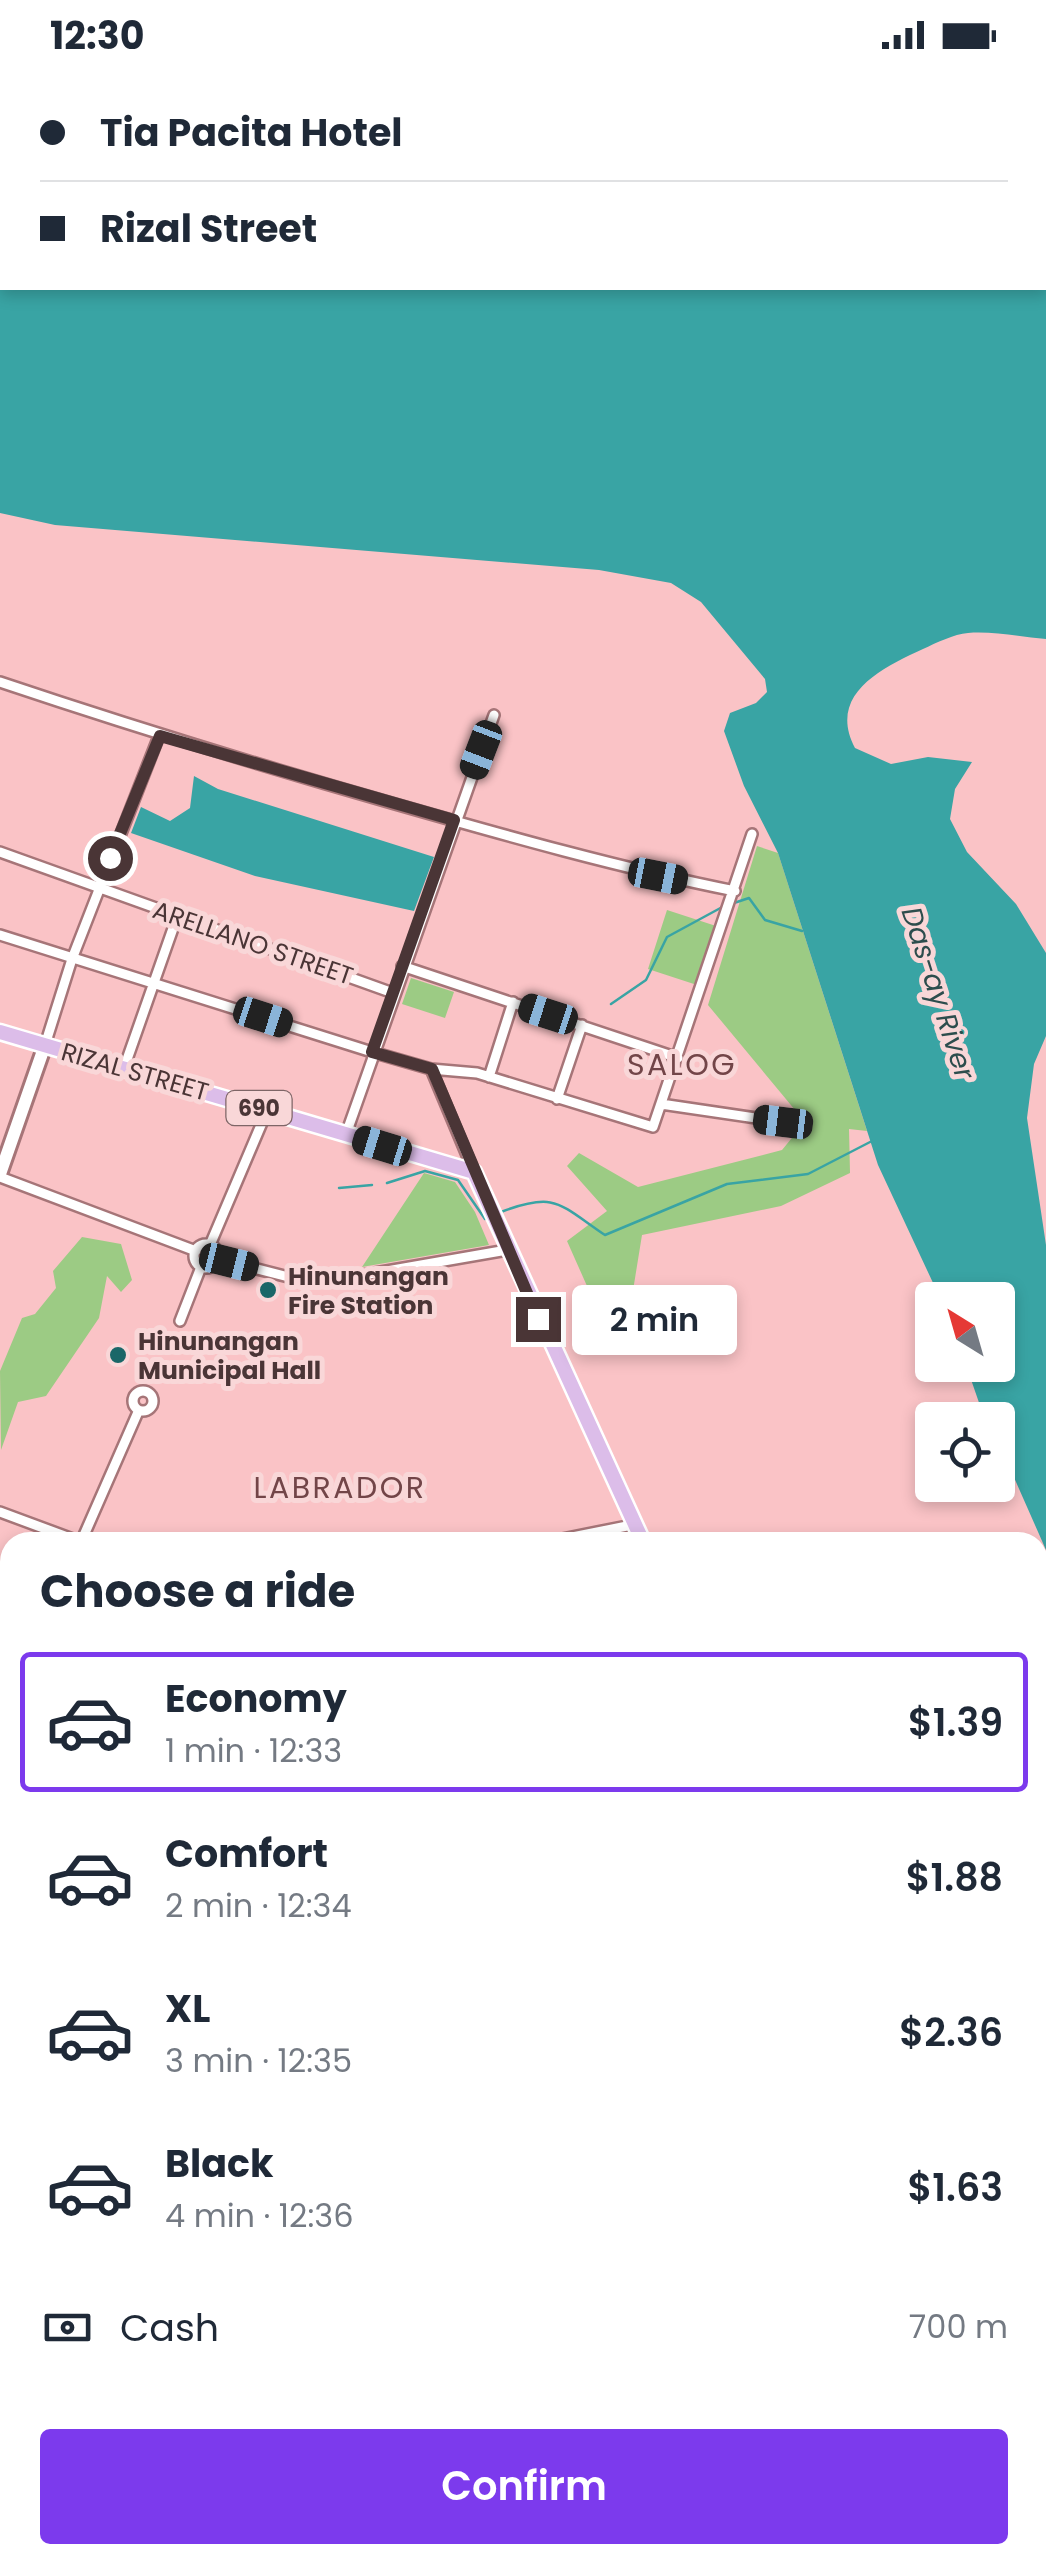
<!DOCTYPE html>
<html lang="en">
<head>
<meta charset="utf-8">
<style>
	:root { --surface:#fff; --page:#f2f2f3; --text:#1f2937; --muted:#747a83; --line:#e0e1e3; --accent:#7c3aed }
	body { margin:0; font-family:Poppins,sans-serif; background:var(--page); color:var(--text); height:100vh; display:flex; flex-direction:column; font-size:38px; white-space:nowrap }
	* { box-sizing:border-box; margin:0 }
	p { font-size:32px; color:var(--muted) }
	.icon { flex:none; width:55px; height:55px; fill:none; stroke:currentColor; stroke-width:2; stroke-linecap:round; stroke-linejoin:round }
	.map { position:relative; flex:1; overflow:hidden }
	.details { position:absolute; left:0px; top:1462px; width:1048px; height:1032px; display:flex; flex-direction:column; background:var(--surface); border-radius:30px 30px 0 0; box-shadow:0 5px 15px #0003 }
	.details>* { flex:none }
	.guide { position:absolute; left:0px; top:0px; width:1048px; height:220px; box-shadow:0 5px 15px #0003; display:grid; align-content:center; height:220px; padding:0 40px; background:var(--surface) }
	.needle { width:65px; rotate:323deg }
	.controls { position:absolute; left:915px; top:1212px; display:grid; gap:20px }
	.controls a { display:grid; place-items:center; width:100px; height:100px; border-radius:10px; background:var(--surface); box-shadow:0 5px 15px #0003; font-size:50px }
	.end { position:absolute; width:45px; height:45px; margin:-22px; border:12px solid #4a3536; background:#fff; box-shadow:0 0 0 5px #fff }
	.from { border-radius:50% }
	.bubble { position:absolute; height:70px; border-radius:10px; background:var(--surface); box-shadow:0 5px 15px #0003; font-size:32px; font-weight:600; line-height:70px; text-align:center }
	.car { position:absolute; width:30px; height:60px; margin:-30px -15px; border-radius:12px; box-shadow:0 0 8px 2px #0007; background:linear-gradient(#222 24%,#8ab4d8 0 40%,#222 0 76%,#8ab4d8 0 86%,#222 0) }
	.guide b { display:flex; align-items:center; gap:35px; height:95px; font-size:38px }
	.guide b+b { border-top:2px solid var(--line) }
	.guide i { width:25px; height:25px; background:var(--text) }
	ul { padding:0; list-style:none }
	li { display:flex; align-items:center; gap:30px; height:140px; margin:0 20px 15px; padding:0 20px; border:5px solid transparent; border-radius:10px }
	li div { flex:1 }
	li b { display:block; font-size:38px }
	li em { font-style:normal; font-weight:600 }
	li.active { border-color:var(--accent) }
	li>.icon { width:90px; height:90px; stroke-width:1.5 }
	h2 { padding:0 40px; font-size:45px; line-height:120px }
	.pay { display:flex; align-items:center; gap:25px; height:110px; padding:0 40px; font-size:38px }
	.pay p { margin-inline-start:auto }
	.action { display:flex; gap:20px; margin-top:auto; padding:20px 40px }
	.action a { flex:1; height:115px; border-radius:10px; background:var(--accent); color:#fff; font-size:40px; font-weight:600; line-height:115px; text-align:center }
	.status { display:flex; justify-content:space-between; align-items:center; height:70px; padding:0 50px; background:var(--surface); direction:ltr }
	.status svg { height:28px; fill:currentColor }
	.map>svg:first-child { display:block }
	.green { fill:#9ccb84 }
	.water { fill:#39a4a4; fill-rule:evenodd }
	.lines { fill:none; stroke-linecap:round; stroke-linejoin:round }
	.stream { stroke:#39a4a4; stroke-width:2.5 }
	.street-casing { stroke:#a67578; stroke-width:14 }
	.secondary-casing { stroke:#a67578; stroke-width:18 }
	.primary-casing { stroke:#fff; stroke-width:19 }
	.street { stroke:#fff; stroke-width:9 }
	.secondary { stroke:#fff; stroke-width:12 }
	.primary { stroke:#dcbde9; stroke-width:14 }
	.route { stroke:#4a3536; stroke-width:12 }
	.poi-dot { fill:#1a6768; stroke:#f9d7d8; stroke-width:4 }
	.labels { text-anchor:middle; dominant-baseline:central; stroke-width:10; stroke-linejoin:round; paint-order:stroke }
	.shield { fill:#f9d7d8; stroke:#7e6667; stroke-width:2.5 }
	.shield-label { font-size:22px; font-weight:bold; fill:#4a3536 }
	.street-label { font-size:25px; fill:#4a3536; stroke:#f9d7d8 }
	.poi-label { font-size:25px; font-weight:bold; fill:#4a3536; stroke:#f9d7d8; text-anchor:start }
	.water-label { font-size:28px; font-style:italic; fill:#2d4d4d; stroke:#f9d7d8 }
	.quarter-label { font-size:30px; letter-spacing:2.5px; fill:#724548; stroke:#f9d7d8 }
</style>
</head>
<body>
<div class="status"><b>12:30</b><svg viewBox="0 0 49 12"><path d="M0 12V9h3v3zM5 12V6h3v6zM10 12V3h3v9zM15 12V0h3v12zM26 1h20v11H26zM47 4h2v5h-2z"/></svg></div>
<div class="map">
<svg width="1046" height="2494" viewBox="0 0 1046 2494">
	<rect width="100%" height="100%" fill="#fac3c6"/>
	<path class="green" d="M757,776l21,7 89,278 -18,-2 1,44 -69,33 -139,29 -12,74 -23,22 -40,-90 40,-30 -40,-45 12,-13 59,34 144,-37 23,-28 -97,-117z
		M667,840l49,16 -19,59 -49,-16z
		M411,908l43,14 -9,26 -43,-14z
		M424,1103l31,9 20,30 14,33 -127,22z
		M82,1167l39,7 11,36 -11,12 -14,-16 -8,42 -53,78 -28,6 -17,48 -1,-79 22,-53 13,-4 21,-26 -3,-17z
		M10,1678v474l-10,8v-478z
		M1038,2059l8,10v425h-947l-7,-9h946z
		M10,2217v153l-10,-14v-131z
		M0,2403l10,10v72h74l9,9h-93z"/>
	<path class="water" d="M0,0h1046v569c-25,-2 -53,-8 -78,-6 -14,1 -32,10 -45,16 -42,19 -96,46 -68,99l36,16 37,-7 44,5 -17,27 -5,30 17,33 49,52 30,49v83l-12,28 -7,54 19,127v305l-48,-109v-21h-13l-19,-55h32v-65h-57l-63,-135 -100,-312 -34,-67 -20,-55 6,-18 26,-10 11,-11 -2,-13 -64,-77 -30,-19 -72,-13 -544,-45 -55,-12zM1045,2v216h-1043v-216z
		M194,706l24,13 216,68 -20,54 -159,-35 -124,-43 10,-26 29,14 20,-13z"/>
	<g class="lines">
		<path class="stream" d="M734,833l15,-5 16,22 37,11
			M611,934l35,-24 21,-43 59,-32
			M387,1113l38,-12 33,9 27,39
			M339,1118l33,-3
			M501,1142c55,-21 58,-8 104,23l122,-51 81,-10 64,-33"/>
		<g class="street-casing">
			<path id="street" d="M0,612c131,44 262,84 395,122 112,32 225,64 340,87
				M0,782l393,141
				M0,865l372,117 59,17 46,4 176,54 99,-293
				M402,896l276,92
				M45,975l27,-86 87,-223
				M124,998l53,-151
				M431,999l43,103
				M489,1007l24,-75
				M557,1029l25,-74
				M661,1034l122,18
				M346,1064l148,-419
				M0,1107l196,74
				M194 1186a12 12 0 1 1 24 0a12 12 0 1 1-24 0Z
				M210,1175l57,-134
				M218,1189l86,22 48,-4 155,-27
				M180,1251l21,-54
				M133 1331a10 10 0 1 1 20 0a10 10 0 1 1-20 0Z
				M0,1442l81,30
				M81,1472l57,-130
				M547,1472l85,-17"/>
		</g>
		<g class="secondary-casing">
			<path id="secondary" d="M0,1104l45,-129
				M261,2494l1,-9"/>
		</g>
		<g class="primary-casing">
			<path id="primary" d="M0,962l474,140 169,370
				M1038,2106l8,10"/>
		</g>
		<use href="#street" class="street"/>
		<use href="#secondary" class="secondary"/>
		<use href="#primary" class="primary"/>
	</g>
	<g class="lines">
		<path class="route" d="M110,788l50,-122 294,84 -82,232 60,17 106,250"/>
	</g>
	<g class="poi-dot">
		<circle cx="268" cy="1220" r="10"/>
		<circle cx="118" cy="1285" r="10"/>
	</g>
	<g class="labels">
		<rect class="shield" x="226.5" y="1021" width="65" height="34" rx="8"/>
		<g class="shield-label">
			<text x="259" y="1038">690</text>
		</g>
		<g class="street-label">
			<text transform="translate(253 873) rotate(19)">ARELLANO STREET</text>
			<text transform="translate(135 1002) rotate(16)">RIZAL STREET</text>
		</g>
		<g class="poi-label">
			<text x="288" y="1206">Hinunangan<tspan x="288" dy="29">Fire Station</tspan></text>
			<text x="138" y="1271">Hinunangan<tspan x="138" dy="29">Municipal Hall</tspan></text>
		</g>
		<g class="water-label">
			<text transform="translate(938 923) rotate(72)">Das-ay River</text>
		</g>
		<g class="quarter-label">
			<text x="682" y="994">SALOG</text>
			<text x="340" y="1417">LABRADOR</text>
		</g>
	</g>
</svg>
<div class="controls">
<a><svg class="needle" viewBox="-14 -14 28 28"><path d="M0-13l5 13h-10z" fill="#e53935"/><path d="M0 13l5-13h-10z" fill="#747a83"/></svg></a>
<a><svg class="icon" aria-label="locate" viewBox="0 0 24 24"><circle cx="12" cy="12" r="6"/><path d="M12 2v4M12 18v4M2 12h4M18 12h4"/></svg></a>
</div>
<i class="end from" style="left:110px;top:788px"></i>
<i class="end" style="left:538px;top:1249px"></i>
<div class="bubble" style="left:572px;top:1215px;width:165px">2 min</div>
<i class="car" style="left:481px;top:680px;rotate:201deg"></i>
<i class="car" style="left:658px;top:806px;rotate:101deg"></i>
<i class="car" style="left:548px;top:944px;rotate:288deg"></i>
<i class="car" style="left:263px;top:947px;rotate:108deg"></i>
<i class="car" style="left:783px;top:1052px;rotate:277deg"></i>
<i class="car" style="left:382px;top:1076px;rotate:287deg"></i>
<i class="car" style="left:229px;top:1192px;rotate:104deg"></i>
<div class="guide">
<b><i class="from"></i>Tia Pacita Hotel</b>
<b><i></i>Rizal Street</b>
</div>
<section class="details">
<h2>Choose a ride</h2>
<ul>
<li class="active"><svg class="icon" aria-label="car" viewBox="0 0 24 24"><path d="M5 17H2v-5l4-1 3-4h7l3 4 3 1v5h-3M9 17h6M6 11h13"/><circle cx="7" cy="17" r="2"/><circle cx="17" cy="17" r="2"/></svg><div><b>Economy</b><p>1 min · 12:33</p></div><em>$1.39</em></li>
<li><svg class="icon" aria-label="car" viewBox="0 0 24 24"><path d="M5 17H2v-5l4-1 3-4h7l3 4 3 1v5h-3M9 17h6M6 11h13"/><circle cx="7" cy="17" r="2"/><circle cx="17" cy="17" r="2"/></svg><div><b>Comfort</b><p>2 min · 12:34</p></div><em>$1.88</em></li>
<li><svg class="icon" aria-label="car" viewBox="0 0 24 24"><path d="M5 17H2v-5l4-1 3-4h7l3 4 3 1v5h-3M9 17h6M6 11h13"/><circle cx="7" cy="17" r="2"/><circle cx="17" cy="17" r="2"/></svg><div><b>XL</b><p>3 min · 12:35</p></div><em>$2.36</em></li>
<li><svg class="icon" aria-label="car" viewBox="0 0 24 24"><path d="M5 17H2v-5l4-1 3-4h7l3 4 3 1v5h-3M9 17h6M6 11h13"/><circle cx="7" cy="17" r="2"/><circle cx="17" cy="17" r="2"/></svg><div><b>Black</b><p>4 min · 12:36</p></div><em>$1.63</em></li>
</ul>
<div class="pay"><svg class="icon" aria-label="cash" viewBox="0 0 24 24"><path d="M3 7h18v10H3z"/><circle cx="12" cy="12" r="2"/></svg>Cash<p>700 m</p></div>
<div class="action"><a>Confirm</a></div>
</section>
</div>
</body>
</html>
